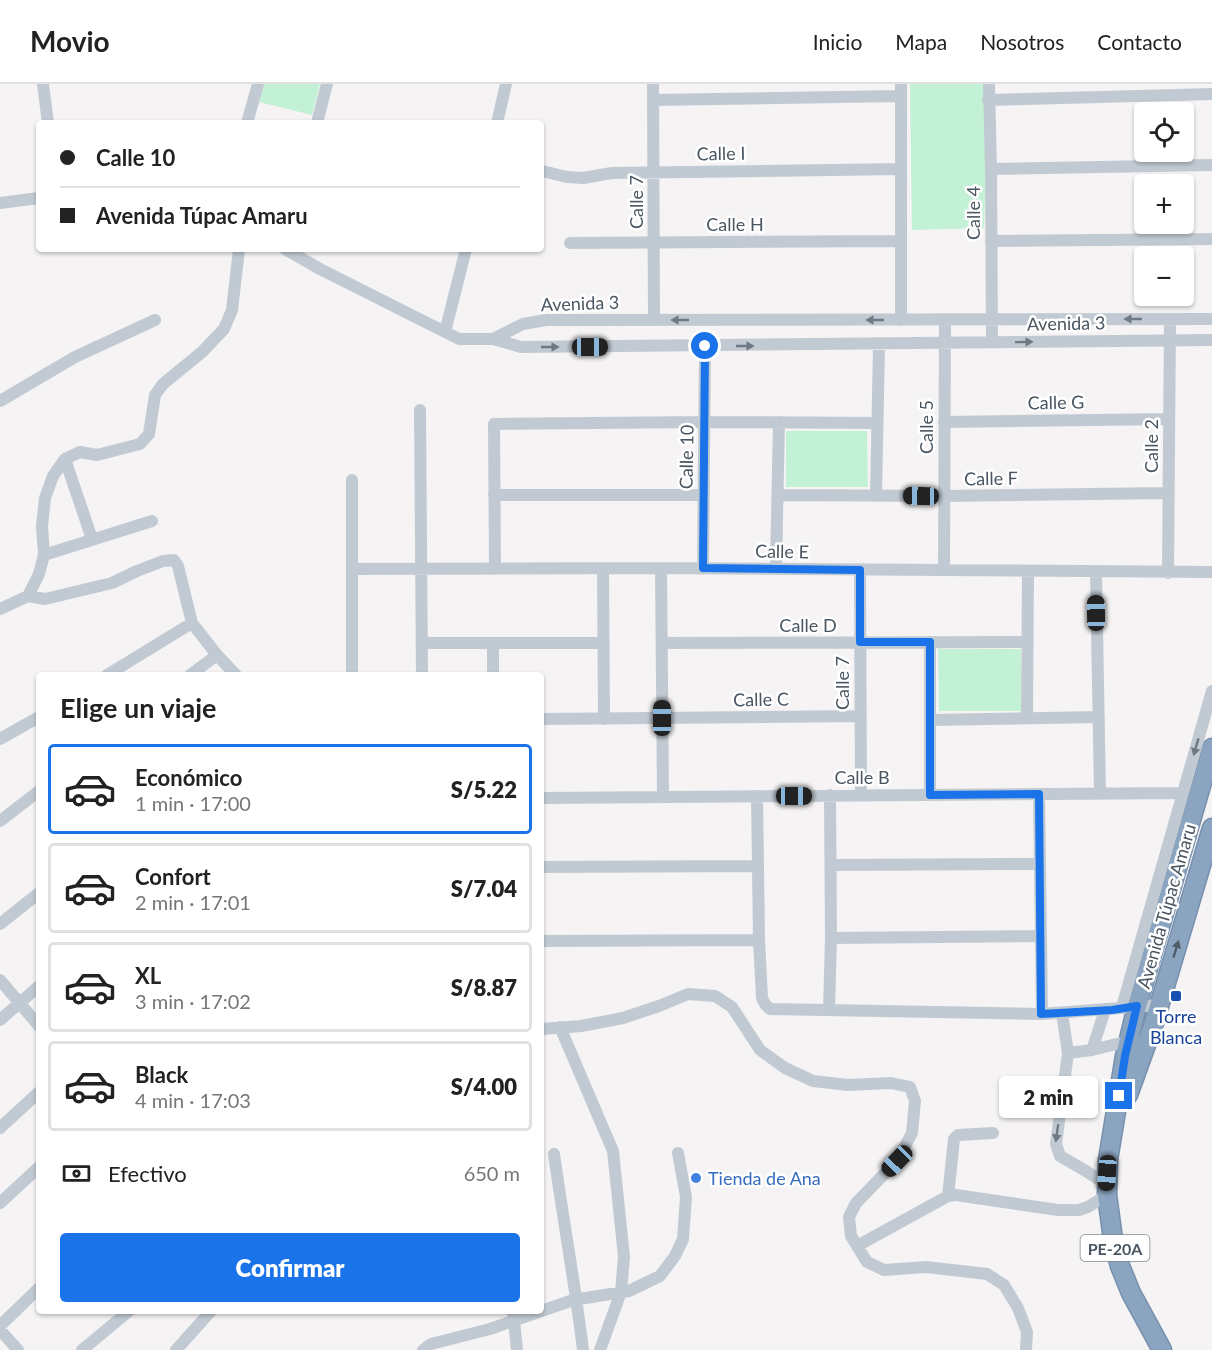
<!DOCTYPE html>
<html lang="es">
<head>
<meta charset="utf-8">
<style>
	:root { --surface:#fff; --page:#f2f2f2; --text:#222; --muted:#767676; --line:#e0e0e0; --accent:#1a73e8 }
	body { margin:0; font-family:Lato,sans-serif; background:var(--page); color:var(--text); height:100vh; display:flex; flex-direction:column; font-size:22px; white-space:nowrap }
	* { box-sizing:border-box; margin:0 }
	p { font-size:20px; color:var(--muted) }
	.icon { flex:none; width:33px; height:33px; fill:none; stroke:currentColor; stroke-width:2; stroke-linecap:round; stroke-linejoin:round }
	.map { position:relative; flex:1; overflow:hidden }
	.side { position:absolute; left:36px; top:588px; width:508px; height:642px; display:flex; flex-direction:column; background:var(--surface); border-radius:6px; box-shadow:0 2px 4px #0004 }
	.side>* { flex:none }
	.hud { position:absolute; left:36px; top:36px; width:508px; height:132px; border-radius:6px; box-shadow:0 2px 4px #0004; display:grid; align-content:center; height:132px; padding:0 24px; background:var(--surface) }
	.fabs { position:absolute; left:1134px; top:18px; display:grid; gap:12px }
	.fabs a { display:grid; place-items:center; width:60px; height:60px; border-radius:6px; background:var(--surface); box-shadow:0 2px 4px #0004; font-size:30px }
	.end { position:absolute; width:27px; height:27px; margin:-14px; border:8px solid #1a73e8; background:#fff; box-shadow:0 0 0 3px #fff }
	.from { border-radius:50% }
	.bubble { position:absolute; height:42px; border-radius:6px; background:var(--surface); box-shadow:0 2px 4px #0004; font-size:20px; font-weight:800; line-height:42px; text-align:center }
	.car { position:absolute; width:18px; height:36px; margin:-18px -9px; border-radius:8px; box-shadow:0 0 4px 2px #0007; background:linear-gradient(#222 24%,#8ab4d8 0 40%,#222 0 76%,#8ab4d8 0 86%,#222 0) }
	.hud b { display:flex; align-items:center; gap:21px; height:57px; font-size:22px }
	.hud b+b { border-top:2px solid var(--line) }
	.hud i { width:15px; height:15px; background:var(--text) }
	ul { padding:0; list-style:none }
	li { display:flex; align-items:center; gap:18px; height:90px; margin:0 12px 9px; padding:0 12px; border:3px solid var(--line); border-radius:6px }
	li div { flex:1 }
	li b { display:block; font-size:22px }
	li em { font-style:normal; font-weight:800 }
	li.active { border-color:var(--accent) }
	li>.icon { width:54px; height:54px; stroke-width:1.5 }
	h2 { padding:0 24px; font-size:27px; line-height:72px }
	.pay { display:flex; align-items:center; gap:15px; height:66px; padding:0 24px; font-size:22px }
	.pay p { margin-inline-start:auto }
	.primary-button { display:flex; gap:12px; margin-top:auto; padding:12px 24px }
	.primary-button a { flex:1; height:69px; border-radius:6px; background:var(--accent); color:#fff; font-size:24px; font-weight:800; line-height:69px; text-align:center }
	header { display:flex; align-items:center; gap:36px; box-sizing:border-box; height:84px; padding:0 30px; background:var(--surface); border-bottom:2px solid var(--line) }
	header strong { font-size:28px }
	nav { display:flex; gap:33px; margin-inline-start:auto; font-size:21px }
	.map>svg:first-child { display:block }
	.green { fill:#c3f1d5 }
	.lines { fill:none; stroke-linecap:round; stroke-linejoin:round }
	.highway-casing { stroke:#7690ad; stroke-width:21 }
	.minor { stroke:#c1cad2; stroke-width:12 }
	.highway { stroke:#8ba5c1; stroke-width:18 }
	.oneway { fill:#6e7983 }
	.oneway2 { fill:#505e6b }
	.route { stroke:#1a73e8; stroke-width:8 }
	.transit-dot { fill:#1a4fb4; stroke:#fff; stroke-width:2 }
	.shop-dot { fill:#3f7fe0; stroke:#fff; stroke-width:2 }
	.labels { text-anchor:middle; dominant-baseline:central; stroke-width:5; stroke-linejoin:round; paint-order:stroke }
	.shield { fill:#fff; stroke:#808990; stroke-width:1.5 }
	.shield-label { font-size:16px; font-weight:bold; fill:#4a5661 }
	.street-label { font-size:18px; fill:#4a5661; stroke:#fff }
	.transit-label { font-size:18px; fill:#164399; stroke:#fff }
	.shop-label { font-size:18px; fill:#366cbe; stroke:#fff; text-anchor:start }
</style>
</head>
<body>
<header>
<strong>Movio</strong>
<nav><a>Inicio</a><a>Mapa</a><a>Nosotros</a><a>Contacto</a></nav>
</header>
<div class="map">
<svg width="1212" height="1266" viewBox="0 0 1212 1266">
	<rect width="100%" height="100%" fill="#f5f3f3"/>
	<path class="green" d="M264,0h56l-8,31 -53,-13z
		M910,0h78l-4,144 -72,2z
		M786,347h81l1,56h-82z
		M938,565h83v62h-82z"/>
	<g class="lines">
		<g class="highway-casing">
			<path id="highway" d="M1128,1011l27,-75 57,-192
				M1162,1266l-31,-57 -11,-27 -7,-27 -6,-44 1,-35 17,-104 12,-50 75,-258"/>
		</g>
		<path class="minor" d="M43,0l5,39
			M653,0l1,236
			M989,0l2,85 1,173
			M653,16l248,-4
			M988,16l224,-6
			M247,39l11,-39
			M317,39l10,-39
			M497,39l9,-39
			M991,85l221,-4
			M542,87l25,6 16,1 29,-5 289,-4
			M0,119l39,-5
			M991,157l221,-2
			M570,159l331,-2
			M285,165l35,20 139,70h34l28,8 691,-7
			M901,236v-236
			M445,248l21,-83
			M493,255l30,-15 23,-4 666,-1
			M0,317l75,-44 80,-37
			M420,326l2,265
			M944,338l225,-3
			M65,375l27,80
			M352,396v195
			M494,411h210
			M778,411l166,1 224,-3
			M876,411l3,-151
			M44,471l108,-34
			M603,484l1,151
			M661,484l2,229
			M703,484l2,-222
			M352,485l309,-1 551,4
			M495,485l-1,-145 211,-2 172,1
			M776,485l3,-147
			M860,486l1,225
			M944,486l1,-250
			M1096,488l4,221
			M1168,489l2,-254
			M28,512l17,3 67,-16 25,-12 26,-10 11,-1 4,6 14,57 25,32 19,20
			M0,525l28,-13 11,-22 5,-19 -2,-29 3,-28 8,-22 12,-17 15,-7 17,3 43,-11 9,-10 6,-39 8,-11 39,-32 22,-23 8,-19 7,-61
			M930,558v153
			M422,559h181
			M493,559v32
			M662,559l365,-1
			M107,591l85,-52
			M190,591l27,-20
			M1027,634l1,-147
			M542,635l318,-3
			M930,636l169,-3
			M0,655l39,-22
			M1039,710l3,220
			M757,712l2,144 3,58 3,6 5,5 272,5 117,-9
			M542,714l641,-5
			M0,737l39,-30
			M831,781l209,-1
			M542,783l216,-1
			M0,840l39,-31
			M831,854l210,-2
			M542,857l217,-1
			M0,896l39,46
			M1122,923l90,-316
			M829,926l2,-72 -1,-143
			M1062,929l6,40
			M0,936l39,-34
			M560,943l53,124 11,106 -3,35 -21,58
			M542,945l39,-3 42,-8 36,-12 29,-12 27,2 17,11 28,43 25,18 28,13 35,4 43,-2 19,4 5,14 -3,32 -15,28 -41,42 -7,14 2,19 16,26 17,8 42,-3 61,7 17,11 14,23 9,24 -1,18
			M1092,966l13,-40
			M0,1044l39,-36
			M554,1070c9,65 21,130 29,196
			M1107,1101l-21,-14 -26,-15 -4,-12 12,-91 24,-3 37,-9
			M948,1112l6,-57 4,-4 35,-2
			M0,1119l39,-36
			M857,1162l91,-50 8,-1 102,15h21l9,-3 19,-12
			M513,1227l4,39
			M0,1242l39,-38
			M0,1246l18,20
			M82,1266l47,-39
			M176,1266l35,-39
			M423,1266l8,-6 59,-15 83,-29 56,-9 31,-15 15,-20 8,-17 3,-42 -8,-44"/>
		<use href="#highway" class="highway"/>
	</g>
	<defs><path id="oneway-solid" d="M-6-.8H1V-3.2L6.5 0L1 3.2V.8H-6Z" transform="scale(1.5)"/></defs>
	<g class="oneway">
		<use href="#oneway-solid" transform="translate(1133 235) rotate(180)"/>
		<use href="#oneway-solid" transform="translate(680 236) rotate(180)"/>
		<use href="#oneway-solid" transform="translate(875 236) rotate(180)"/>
		<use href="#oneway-solid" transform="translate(1024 258) rotate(-1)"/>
		<use href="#oneway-solid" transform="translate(745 262)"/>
		<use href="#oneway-solid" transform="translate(550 263)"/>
		<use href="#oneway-solid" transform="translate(1196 663) rotate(106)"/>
		<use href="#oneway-solid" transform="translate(1057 1049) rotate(98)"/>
	</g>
	<use class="oneway2" href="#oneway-solid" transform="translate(1176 865) rotate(-73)"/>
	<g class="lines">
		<path class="route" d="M705,262l-2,222 157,2v72h70v153l109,-1 2,220 71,-4 25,-4 -12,50 -6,40"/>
	</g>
	<rect class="transit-dot" x="1170" y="906" width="12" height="12" rx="3"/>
	<circle class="shop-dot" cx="696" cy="1094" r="6"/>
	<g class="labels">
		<rect class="shield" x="1080.5" y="1151" width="69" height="26" rx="4.5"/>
		<g class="shield-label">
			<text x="1115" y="1164">PE-20A</text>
		</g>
		<g class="street-label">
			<text transform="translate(721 69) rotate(-1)">Calle I</text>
			<text transform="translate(636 118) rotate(-90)">Calle 7</text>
			<text transform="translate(973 129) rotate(-90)">Calle 4</text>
			<text x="735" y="140">Calle H</text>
			<text transform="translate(580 219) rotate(-2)">Avenida 3</text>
			<text transform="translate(1066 239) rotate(-1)">Avenida 3</text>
			<text transform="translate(1056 318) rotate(-1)">Calle G</text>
			<text transform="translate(926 343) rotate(-90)">Calle 5</text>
			<text transform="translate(1151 362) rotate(-90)">Calle 2</text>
			<text transform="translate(686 373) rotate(-89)">Calle 10</text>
			<text transform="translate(991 394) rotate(-1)">Calle F</text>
			<text transform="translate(782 467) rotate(1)">Calle E</text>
			<text x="808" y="541">Calle D</text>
			<text transform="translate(842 599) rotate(-90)">Calle 7</text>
			<text transform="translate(761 615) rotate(-1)">Calle C</text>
			<text x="862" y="693">Calle B</text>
			<text transform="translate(1166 822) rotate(-74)">Avenida Túpac Amaru</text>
		</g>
		<g class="transit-label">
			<text x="1176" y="932">Torre<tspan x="1176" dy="21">Blanca</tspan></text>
		</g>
		<g class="shop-label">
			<text x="708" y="1094">Tienda de Ana</text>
		</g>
	</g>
</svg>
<div class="fabs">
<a><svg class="icon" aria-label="locate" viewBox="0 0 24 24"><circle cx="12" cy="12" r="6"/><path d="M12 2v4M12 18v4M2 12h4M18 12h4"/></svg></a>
<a>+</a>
<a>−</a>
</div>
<i class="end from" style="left:705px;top:262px"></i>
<i class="end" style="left:1119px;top:1012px"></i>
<div class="bubble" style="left:999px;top:992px;width:99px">2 min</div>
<i class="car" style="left:590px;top:263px;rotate:90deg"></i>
<i class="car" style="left:921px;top:412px;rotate:271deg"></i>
<i class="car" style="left:1096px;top:529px;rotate:359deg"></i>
<i class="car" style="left:662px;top:634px;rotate:0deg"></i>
<i class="car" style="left:794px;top:712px;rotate:90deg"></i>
<i class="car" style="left:897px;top:1077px;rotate:224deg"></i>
<i class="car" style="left:1107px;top:1089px;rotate:184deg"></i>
<div class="hud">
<b><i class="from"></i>Calle 10</b>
<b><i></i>Avenida Túpac Amaru</b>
</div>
<section class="side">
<h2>Elige un viaje</h2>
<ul>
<li class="active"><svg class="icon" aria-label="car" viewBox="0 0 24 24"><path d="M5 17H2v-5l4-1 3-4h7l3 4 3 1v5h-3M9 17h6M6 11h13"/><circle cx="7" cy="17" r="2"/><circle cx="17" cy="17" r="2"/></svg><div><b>Económico</b><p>1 min · 17:00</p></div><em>S/5.22</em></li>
<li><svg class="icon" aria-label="car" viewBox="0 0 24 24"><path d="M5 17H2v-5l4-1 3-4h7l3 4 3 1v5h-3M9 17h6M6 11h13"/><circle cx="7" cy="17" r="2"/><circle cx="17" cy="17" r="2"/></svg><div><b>Confort</b><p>2 min · 17:01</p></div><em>S/7.04</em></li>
<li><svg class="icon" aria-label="car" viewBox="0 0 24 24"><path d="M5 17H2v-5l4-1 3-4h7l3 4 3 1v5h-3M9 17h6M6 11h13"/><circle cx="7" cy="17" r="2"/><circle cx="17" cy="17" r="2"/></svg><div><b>XL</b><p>3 min · 17:02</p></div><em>S/8.87</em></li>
<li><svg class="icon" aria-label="car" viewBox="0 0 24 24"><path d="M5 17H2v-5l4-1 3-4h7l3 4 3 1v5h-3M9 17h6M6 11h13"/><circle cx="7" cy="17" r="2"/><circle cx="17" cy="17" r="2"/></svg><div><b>Black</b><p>4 min · 17:03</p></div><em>S/4.00</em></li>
</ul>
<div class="pay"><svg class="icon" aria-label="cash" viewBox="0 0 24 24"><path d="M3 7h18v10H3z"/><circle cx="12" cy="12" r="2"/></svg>Efectivo<p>650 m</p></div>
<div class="primary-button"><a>Confirmar</a></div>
</section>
</div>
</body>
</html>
